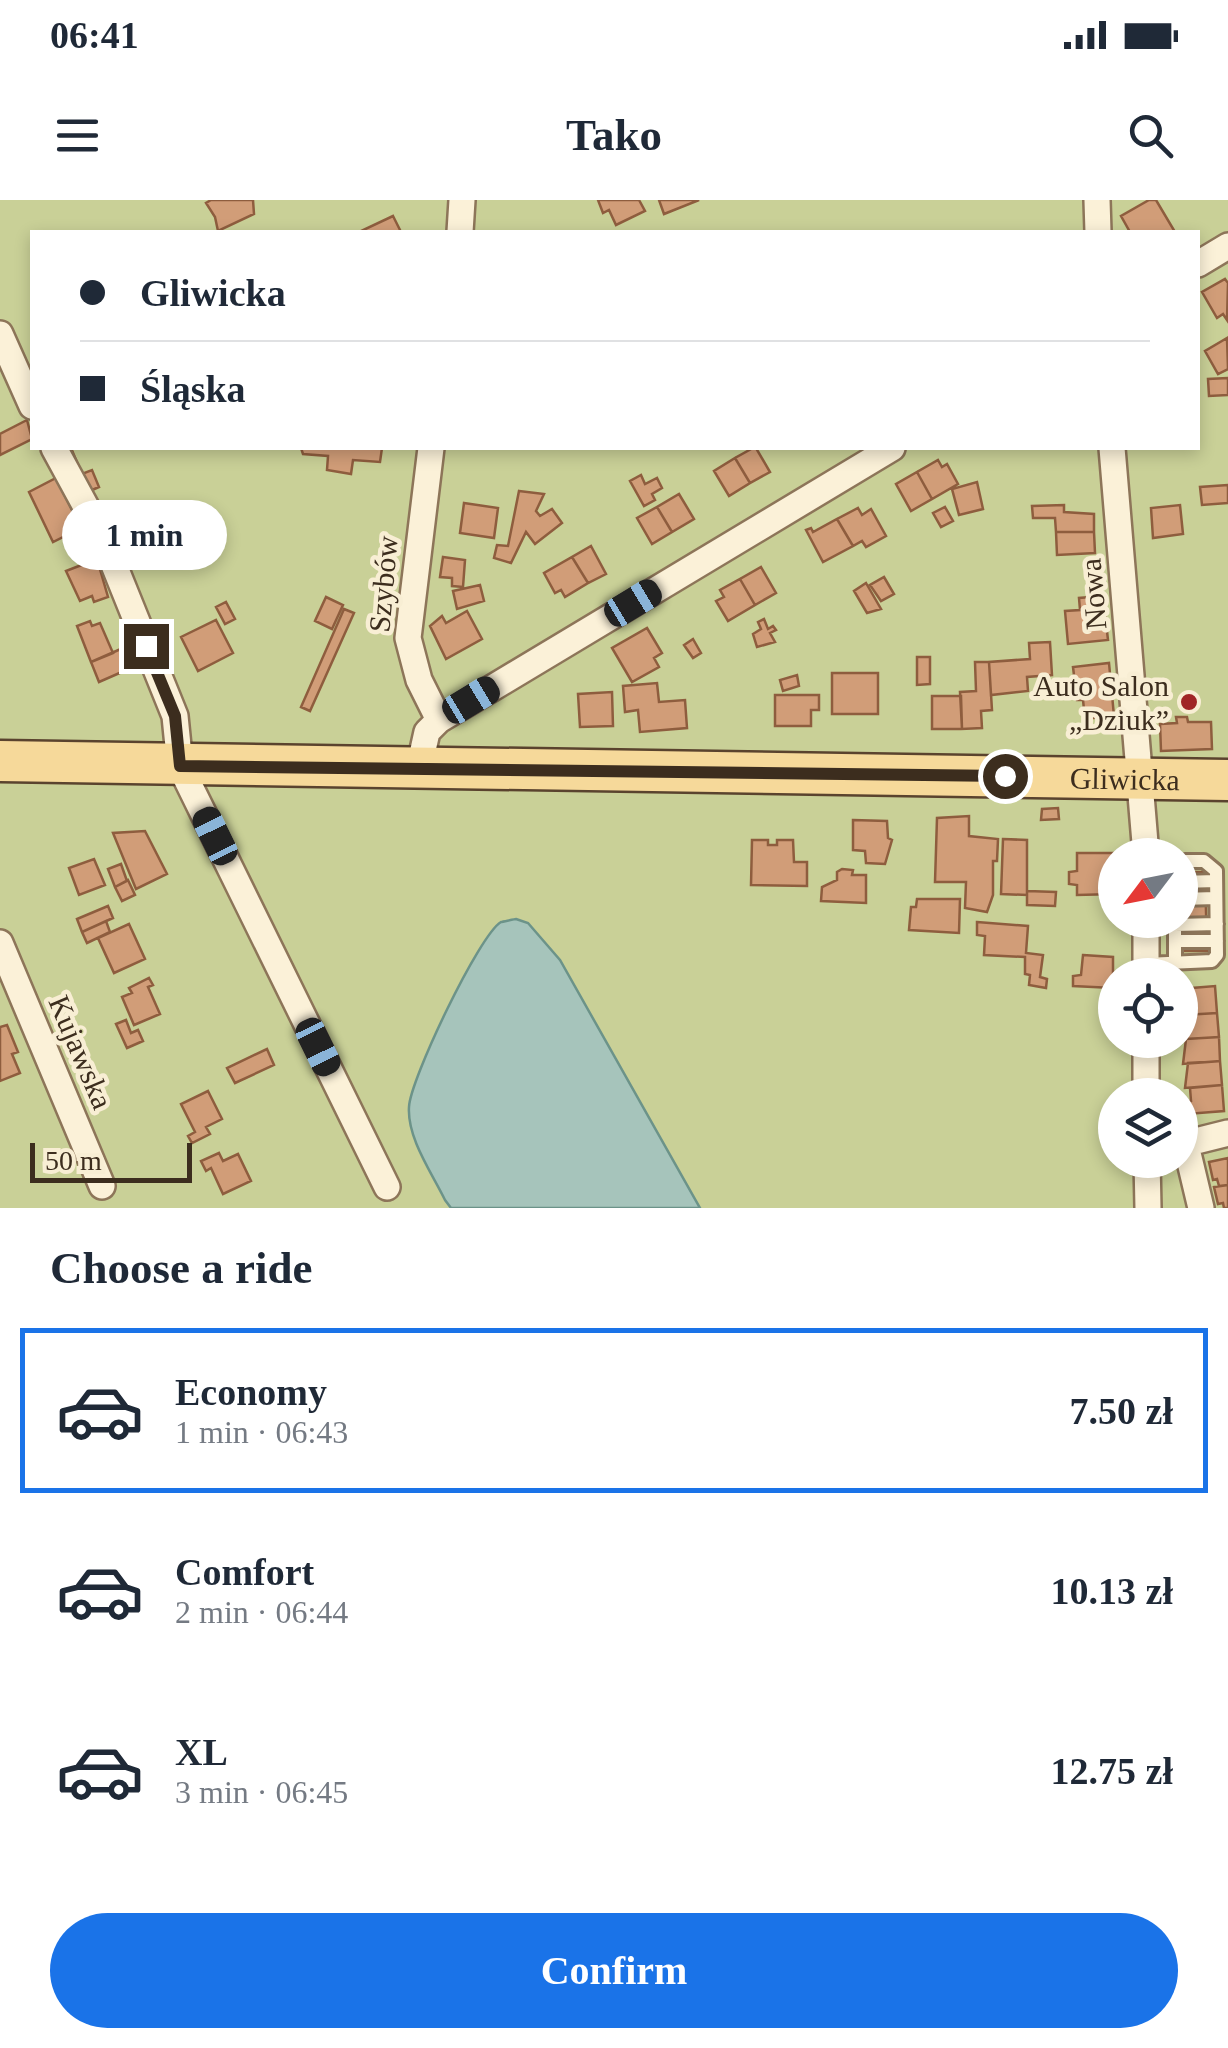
<!DOCTYPE html>
<html lang="en">
<head>
<meta charset="utf-8">
<style>
	:root { --surface:#fff; --page:#f2f2f3; --text:#1f2937; --muted:#747a83; --line:#e0e1e3; --accent:#1a73e8 }
	body { margin:0; font-family:Georgia,serif; background:var(--page); color:var(--text); height:100vh; display:flex; flex-direction:column; font-size:38px; white-space:nowrap }
	* { box-sizing:border-box; margin:0 }
	p { font-size:32px; color:var(--muted) }
	.icon { flex:none; width:55px; height:55px; fill:none; stroke:currentColor; stroke-width:2; stroke-linecap:round; stroke-linejoin:round }
	.map { position:relative; height:1008px; overflow:hidden }
	.details { display:flex; flex-direction:column; background:var(--surface); flex:1 }
	.details>* { flex:none }
	.top-card { position:absolute; left:30px; top:30px; width:1170px; height:220px; border-radius:0px; box-shadow:0 5px 15px #0003; display:grid; align-content:center; height:220px; padding:0 50px; background:var(--surface) }
	.needle { width:65px; rotate:238deg }
	.tools { position:absolute; left:1098px; top:638px; display:grid; gap:20px }
	.tools a { display:grid; place-items:center; width:100px; height:100px; border-radius:50%; background:var(--surface); box-shadow:0 5px 15px #0003; font-size:50px }
	.scale { position:absolute; left:30px; bottom:25px; width:162px; box-sizing:border-box; padding-left:10px; border:5px solid #3c2d1e; border-top:0; font-size:28px; line-height:35px; white-space:nowrap; color:#3c2d1e; -webkit-text-stroke:8px #f8eed4; paint-order:stroke }
	.end { position:absolute; width:45px; height:45px; margin:-22px; border:12px solid #3c2d1e; background:#fff; box-shadow:0 0 0 5px #fff }
	.from { border-radius:50% }
	.bubble { position:absolute; height:70px; border-radius:35px; background:var(--surface); box-shadow:0 5px 15px #0003; font-size:32px; font-weight:700; line-height:70px; text-align:center }
	.car { position:absolute; width:30px; height:60px; margin:-30px -15px; border-radius:12px; box-shadow:0 0 8px 2px #0007; background:linear-gradient(#222 24%,#8ab4d8 0 40%,#222 0 76%,#8ab4d8 0 86%,#222 0) }
	.top-card b { display:flex; align-items:center; gap:35px; height:95px; font-size:38px }
	.top-card b+b { border-top:2px solid var(--line) }
	.top-card i { width:25px; height:25px; background:var(--text) }
	ul { padding:0; list-style:none }
	li { display:flex; align-items:center; gap:30px; height:165px; margin:0 20px 15px; padding:0 30px; border:5px solid transparent; border-radius:0px }
	li div { flex:1 }
	li b { display:block; font-size:38px }
	li em { font-style:normal; font-weight:700 }
	li.selected { border-color:var(--accent) }
	li>.icon { width:90px; height:90px; stroke-width:1.5 }
	h2 { padding:0 50px; font-size:45px; line-height:120px }
	.action { display:flex; gap:20px; margin-top:auto; padding:20px 50px }
	.action a { flex:1; height:115px; border-radius:60px; background:var(--accent); color:#fff; font-size:40px; font-weight:700; line-height:115px; text-align:center }
	.status { display:flex; justify-content:space-between; align-items:center; height:70px; padding:0 50px; background:var(--surface); direction:ltr }
	.status svg { height:28px; fill:currentColor }
	header { display:flex; justify-content:space-between; align-items:center; height:130px; padding:0 50px; background:var(--surface); font-size:45px; font-weight:700 }
	.map>svg:first-child { display:block }
	.green { fill:#c9d097; fill-rule:evenodd }
	.water { fill:#a6c4bb; stroke:#6c9389; stroke-width:2.5 }
	.building { fill:#d19d78; stroke:#8e5d3e; stroke-width:2.5 }
	.lines { fill:none; stroke-linecap:round; stroke-linejoin:round }
	.lane-casing { stroke:#8d7559; stroke-width:18 }
	.street-casing { stroke:#8d7559; stroke-width:30 }
	.primary-casing { stroke:#5a432e; stroke-width:45 }
	.lane { stroke:#fbf1d8; stroke-width:12 }
	.street { stroke:#fbf1d8; stroke-width:25 }
	.primary { stroke:#f6d99a; stroke-width:40 }
	.route { stroke:#3c2d1e; stroke-width:12 }
	.poi-dot { fill:#a02526; stroke:#f8eed4; stroke-width:4 }
	.labels { text-anchor:middle; dominant-baseline:central; stroke-width:9; stroke-linejoin:round; paint-order:stroke }
	.street-label { font-size:30px; fill:#3c2d1e; stroke:#f8eed4 }
	.poi-label { font-size:30px; fill:#3c2d1e; stroke:#f8eed4; text-anchor:end }
</style>
</head>
<body>
<div class="status"><b>06:41</b><svg viewBox="0 0 49 12"><path d="M0 12V9h3v3zM5 12V6h3v6zM10 12V3h3v9zM15 12V0h3v12zM26 1h20v11H26zM47 4h2v5h-2z"/></svg></div>
<header><svg class="icon" aria-label="menu" viewBox="0 0 24 24"><path d="M4 6h16M4 12h16M4 18h16"/></svg>Tako<svg class="icon" aria-label="search" viewBox="0 0 24 24"><circle cx="10" cy="10" r="6"/><path d="M15 15l6 6"/></svg></header>
<div class="map">
<svg width="1228" height="1008" viewBox="0 0 1228 1008">
	<rect width="100%" height="100%" fill="#f1e4c4"/>
	<path class="green" d="M0,0h1228v1008h-1228zM32,32h1166v216h-1166zM1115,655h65v65h-65zM1115,775h65v65h-65zM1115,895h65v65h-65z"/>
	<path class="water" d="M516,719l12,4 32,37 140,248h-249l-6,-8c-13,-27 -38,-62 -36,-93 1,-27 70,-172 92,-185 1,0 14,-3 15,-3z"/>
	<path class="building" d="M211,0h42l1,14 -36,17 -3,-14 -9,-14z
		M598,0h41l6,11 -29,14 -7,-15 -6,3z
		M659,0h40l-35,14z
		M1149,0h7l19,32h-45l-9,-16z
		M393,16l8,16h-40v-1z
		M1225,79l3,4 -1,37 -4,-6 -6,4 -15,-26z
		M1227,138l1,31 -10,5 -13,-23z
		M1228,178v17l-19,1 -1,-17z
		M27,220l5,19 -32,16v-21z
		M63,248h8l11,26 10,-4 7,17 -16,7z
		M301,248h81l-2,14 -27,-2 -2,14 -24,-4 1,-14 -25,-2z
		M753,248h3l14,24 -20,11 -15,-25z
		M735,258l15,25 -21,13 -15,-25z
		M938,260l4,7 5,-3 11,20 -26,15 -15,-27z
		M917,272l15,27 -21,12 -15,-27z
		M641,275l4,9 12,-6 5,10 -10,6 3,6 -11,6 -14,-25z
		M56,278l25,50 -28,14 -24,-50z
		M977,282l6,27 -24,6 -7,-26z
		M1228,285v18l-26,2 -2,-18z
		M519,291l25,3 -8,17 4,5 12,-7 10,14 -27,21 -9,-12 -15,31 -17,-5 3,-13 11,1z
		M679,294l15,25 -22,13 -15,-25z
		M464,303l34,5 -4,30 -34,-5z
		M1064,305v7l30,2v18h-38l-1,-14h-22l-1,-12z
		M1180,305l3,29 -30,4 -2,-30z
		M657,307l15,25 -20,12 -15,-26z
		M945,307l8,14 -12,6 -8,-14z
		M858,308l4,7 9,-6 15,27 -20,11 -4,-6 -9,5 -16,-27z
		M837,319l16,27 -30,16 -17,-32 5,-2 2,4z
		M1056,332h38l1,21 -38,2z
		M591,346l15,28 -18,9 -16,-26z
		M443,357l22,3 -2,27 -11,-1v-8l-12,-1z
		M572,357l16,26 -23,14 -4,-7 -6,3 -11,-20z
		M97,359l11,38 -14,5 -2,-6 -12,5 -14,-30z
		M761,367l15,26 -21,12 -15,-26z
		M884,377l10,17 -13,7 -11,-16z
		M740,379l15,26 -27,16 -12,-20 8,-4 -4,-7z
		M866,383l15,26 -14,4 -13,-22z
		M480,385l4,16 -27,8 -4,-18z
		M1103,396l5,44 -40,4 -3,-33 15,-1 -1,-12z
		M326,397l17,8 -11,24 -17,-8z
		M226,402l9,17 -10,5 -9,-17z
		M344,409l10,4 -44,98 -9,-4z
		M467,411l15,28 -36,20 -16,-33 12,-10 4,7z
		M764,419l4,10 5,-3 3,4 -6,3 5,9 -18,5 -4,-13 8,-5 -3,-7z
		M216,420l17,33 -35,18 -17,-34z
		M90,421l2,5 8,-3 13,30 -22,9 -14,-36z
		M647,428l15,25 -8,5 5,9 -27,15 -20,-34z
		M693,439l8,14 -8,5 -9,-13z
		M1050,442l2,33 -25,2 1,14 -37,4 -2,-33 41,-3 -1,-16z
		M123,448l8,20 -32,14 -8,-20z
		M917,457h13v27l-13,1z
		M975,462h14l3,48 -11,1 1,17 -20,1 -2,-37 16,-1z
		M1109,463l5,53 -29,3 -2,-19h-6l-4,-33z
		M832,473h46v41h-46z
		M797,475l2,11 -16,5 -3,-11z
		M657,483l2,19 26,-2 2,28 -47,4 -2,-22 -13,2 -2,-26z
		M612,492l1,34 -33,1 -2,-33z
		M775,495h44v15h-8v16h-36z
		M932,496h29l1,33h-30z
		M1176,517h11l1,5h23l1,27 -51,2 -1,-27 17,-1z
		M1058,608l1,11 -18,1 1,-11z
		M969,616v20l29,3 -1,22h-4v34l-6,17 -22,-4 1,-26h-31l2,-64z
		M853,620l34,1 1,17 4,2 -7,24 -19,-1 -1,-12 -12,-1z
		M145,631l22,43 -31,15 -23,-56z
		M1003,639l24,1v55l-26,-1z
		M752,640h16v5h9v-5h16l1,22h13v24l-56,-1z
		M1077,653h36l2,41 -38,1v-10l-8,-1v-12l8,-1z
		M94,659l11,26 -26,10 -10,-27z
		M121,664l6,17 -12,6 -7,-18z
		M842,669l11,1 -1,5h14v28l-45,-2 1,-14 15,-7v-8z
		M1183,672h22l2,79h-22z
		M128,680l7,15 -13,6 -7,-14z
		M1027,691l29,1 -1,14 -28,-1z
		M917,699h43l-1,34 -50,-3 2,-23h5z
		M108,706l5,12 -31,14 -5,-13z
		M106,721l4,11 -23,11 -5,-11z
		M977,722l51,4 -2,27 17,2 -3,22 7,2 -1,9 -17,-3 1,-10 -5,-1v-17l-41,-2 1,-19 -8,-1z
		M129,724l16,35 -31,14 -16,-35z
		M1083,755l30,2v31l-40,-2v-10l8,-1z
		M149,778l4,7 -5,2 12,27 -26,11 -12,-28 10,-4 -3,-5z
		M1215,786l2,27 -33,2 -4,-26z
		M1217,813l2,24 -33,2 -1,-12h-5v-12z
		M126,820l5,13 7,-3 5,11 -16,7 -11,-24z
		M7,825l11,27 -6,2 8,19 -20,8v-54z
		M1219,837l1,24 -37,3 3,-25z
		M267,849l7,16 -39,18 -8,-15z
		M1220,861l2,24 -37,3 3,-25z
		M1222,885l2,26 -37,3 -1,-12 5,-1 -1,-13z
		M208,891l14,28 -16,8 4,7 -18,9 -4,-7 7,-4 -14,-28z
		M219,953l4,8 15,-7 13,27 -28,13 -12,-26 -5,3 -5,-10z
		M1228,958v27l-9,1 -2,-7 -4,1 -4,-18z
		M1228,985v23h-4l-1,-5 -5,1 -4,-17z"/>
	<g class="lines">
		<g class="lane-casing">
			<path id="lane" d="M1180,682l36,-1
				M1180,699l36,-1
				M1175,720v43
				M1175,725l42,-1
				M1175,741h42
				M1146,764l66,-3 5,-6 -1,-84 -12,-10h-19l-5,5"/>
		</g>
		<g class="street-casing">
			<path id="street" d="M1097,0l1,32
				M460,32l2,-32
				M1198,64l30,-18
				M0,134l32,72
				M54,248l50,92 71,176 5,50 207,421
				M431,248l-23,190 11,42 20,40
				M1112,248l34,407
				M419,568l8,-36 12,-12 453,-272
				M0,743l102,243
				M1146,775v-55
				M1146,840v55
				M1180,945l48,-12
				M1186,945l15,63
				M1147,960l1,48"/>
		</g>
		<g class="primary-casing">
			<g id="primary">
				<path id="s1" d="M0,561l1228,19"/>
			</g>
		</g>
		<use href="#lane" class="lane"/>
		<use href="#street" class="street"/>
		<use href="#primary" class="primary"/>
	</g>
	<g class="lines">
		<path class="route" d="M146,446l29,70 5,50 825,10"/>
	</g>
	<circle class="poi-dot" cx="1189" cy="502" r="10"/>
	<g class="labels">
		<g class="street-label">
			<text transform="translate(383 384) rotate(-85)">Szybów</text>
			<text transform="translate(1093 394) rotate(-95)">Nowa</text>
			<text stroke="none"><textPath href="#s1" startOffset="1125">Gliwicka</textPath></text>
			<text transform="translate(81 852) rotate(67)">Kujawska</text>
		</g>
		<g class="poi-label">
			<text x="1169" y="485">Auto Salon<tspan x="1169" dy="34">„Dziuk”</tspan></text>
		</g>
	</g>
</svg>
<div class="tools">
<a><svg class="needle" viewBox="-14 -14 28 28"><path d="M0-13l5 13h-10z" fill="#e53935"/><path d="M0 13l5-13h-10z" fill="#747a83"/></svg></a>
<a><svg class="icon" aria-label="locate" viewBox="0 0 24 24"><circle cx="12" cy="12" r="6"/><path d="M12 2v4M12 18v4M2 12h4M18 12h4"/></svg></a>
<a><svg class="icon" aria-label="layers" viewBox="0 0 24 24"><path d="M12 4l9 5-9 5-9-5zM3 14l9 5 9-5"/></svg></a>
</div>
<div class="scale">50 m</div>
<i class="end from" style="left:1005px;top:576px"></i>
<i class="end" style="left:146px;top:446px"></i>
<div class="bubble" style="left:62px;top:300px;width:165px">1 min</div>
<i class="car" style="left:633px;top:403px;rotate:59deg"></i>
<i class="car" style="left:471px;top:500px;rotate:59deg"></i>
<i class="car" style="left:215px;top:636px;rotate:334deg"></i>
<i class="car" style="left:318px;top:847px;rotate:154deg"></i>
<div class="top-card">
<b><i class="from"></i>Gliwicka</b>
<b><i></i>Śląska</b>
</div>
</div>
<section class="details">
<h2>Choose a ride</h2>
<ul>
<li class="selected"><svg class="icon" aria-label="car" viewBox="0 0 24 24"><path d="M5 17H2v-5l4-1 3-4h7l3 4 3 1v5h-3M9 17h6M6 11h13"/><circle cx="7" cy="17" r="2"/><circle cx="17" cy="17" r="2"/></svg><div><b>Economy</b><p>1 min · 06:43</p></div><em>7.50 zł</em></li>
<li><svg class="icon" aria-label="car" viewBox="0 0 24 24"><path d="M5 17H2v-5l4-1 3-4h7l3 4 3 1v5h-3M9 17h6M6 11h13"/><circle cx="7" cy="17" r="2"/><circle cx="17" cy="17" r="2"/></svg><div><b>Comfort</b><p>2 min · 06:44</p></div><em>10.13 zł</em></li>
<li><svg class="icon" aria-label="car" viewBox="0 0 24 24"><path d="M5 17H2v-5l4-1 3-4h7l3 4 3 1v5h-3M9 17h6M6 11h13"/><circle cx="7" cy="17" r="2"/><circle cx="17" cy="17" r="2"/></svg><div><b>XL</b><p>3 min · 06:45</p></div><em>12.75 zł</em></li>
</ul>
<div class="action"><a>Confirm</a></div>
</section>
</body>
</html>
